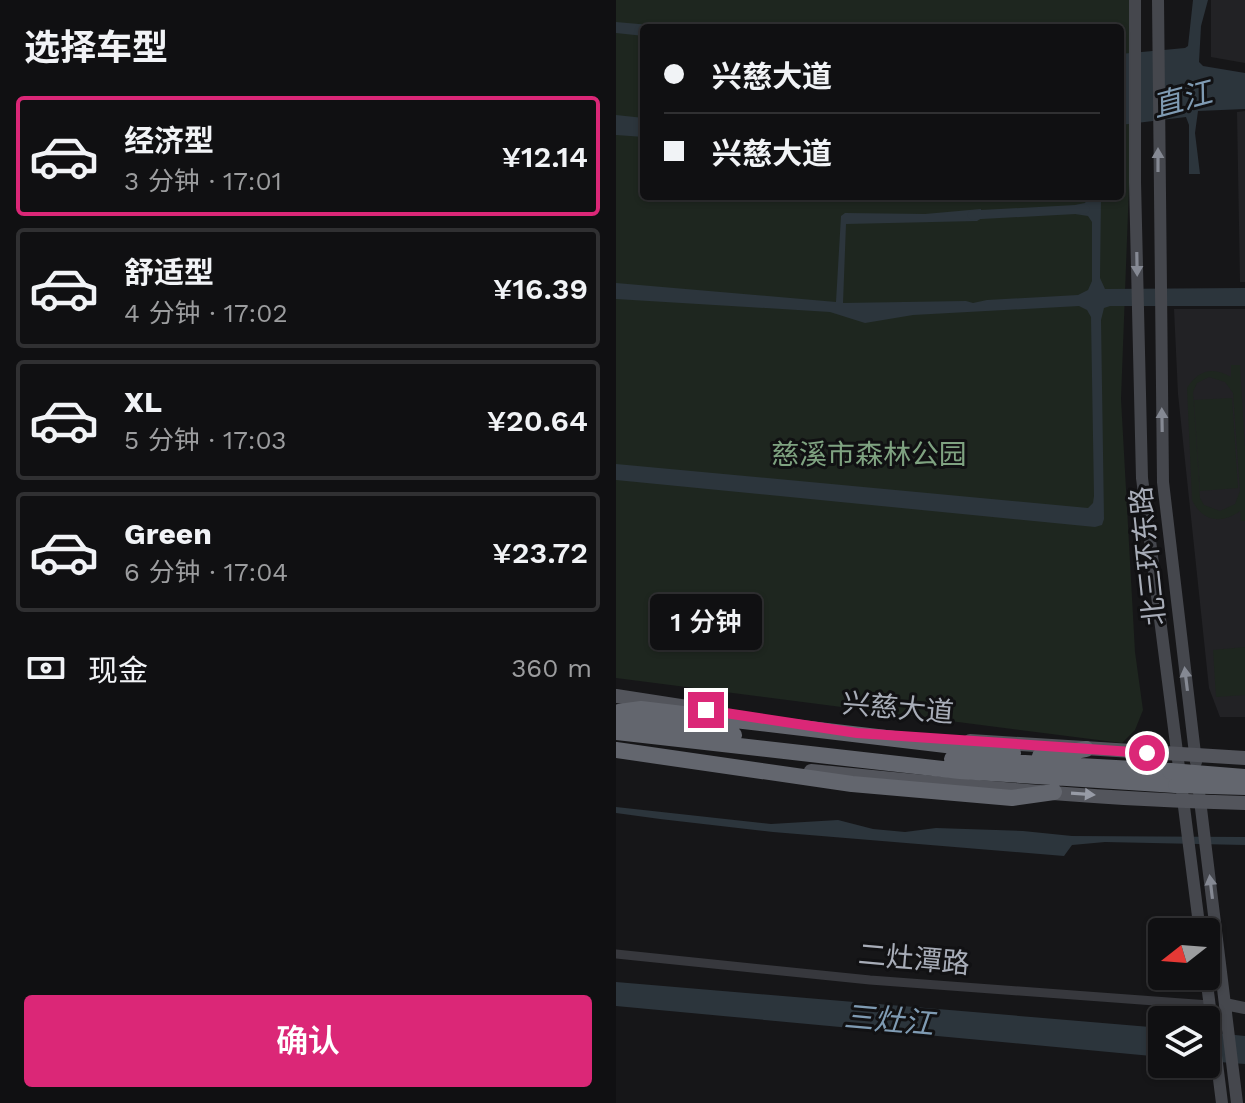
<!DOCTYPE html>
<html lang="zh">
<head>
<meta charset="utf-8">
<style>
	:root { --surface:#101012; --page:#1e1e20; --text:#f1f3f6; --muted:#9c9d9f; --line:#303032; --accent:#db2777 }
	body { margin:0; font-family:"Work Sans","Noto Sans SC",sans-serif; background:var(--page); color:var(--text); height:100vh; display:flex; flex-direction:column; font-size:30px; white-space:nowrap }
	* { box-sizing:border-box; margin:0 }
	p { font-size:26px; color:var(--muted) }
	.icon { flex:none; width:44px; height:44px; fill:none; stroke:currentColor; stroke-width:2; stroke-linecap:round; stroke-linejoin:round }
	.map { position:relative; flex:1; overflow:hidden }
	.side { display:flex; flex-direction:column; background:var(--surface); width:616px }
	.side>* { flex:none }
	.hud { position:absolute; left:24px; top:24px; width:484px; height:176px; border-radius:8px; box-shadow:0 2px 6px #0004,0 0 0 2px var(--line); display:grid; align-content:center; height:176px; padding:0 24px; background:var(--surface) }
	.needle { width:52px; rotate:253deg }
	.fabs { position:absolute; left:532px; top:918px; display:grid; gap:16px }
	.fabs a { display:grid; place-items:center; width:72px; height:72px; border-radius:8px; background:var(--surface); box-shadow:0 2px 6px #0004,0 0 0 2px var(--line); font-size:40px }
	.end { position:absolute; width:36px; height:36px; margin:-18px; border:10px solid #db2777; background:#fff; box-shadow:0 0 0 4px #fff }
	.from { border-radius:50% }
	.bubble { position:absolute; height:56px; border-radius:8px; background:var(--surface); box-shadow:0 2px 6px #0004,0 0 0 2px var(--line); font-size:26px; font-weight:600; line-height:56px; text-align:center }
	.hud b { display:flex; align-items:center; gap:28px; height:76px; font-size:30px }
	.hud b+b { border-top:2px solid var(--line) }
	.hud i { width:20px; height:20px; background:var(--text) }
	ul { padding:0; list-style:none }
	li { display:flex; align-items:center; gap:24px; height:120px; margin:0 16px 12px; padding:0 8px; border:4px solid var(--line); border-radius:8px }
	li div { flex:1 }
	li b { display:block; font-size:30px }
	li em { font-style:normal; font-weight:600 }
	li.selected { border-color:var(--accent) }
	li>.icon { width:72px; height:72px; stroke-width:1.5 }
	h2 { padding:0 24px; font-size:36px; line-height:96px }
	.pay { display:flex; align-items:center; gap:20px; height:88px; padding:0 24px; font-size:30px }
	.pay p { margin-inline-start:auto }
	.button { display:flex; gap:16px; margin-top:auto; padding:16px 24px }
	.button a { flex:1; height:92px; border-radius:8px; background:var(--accent); color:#fff; font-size:32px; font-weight:600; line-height:92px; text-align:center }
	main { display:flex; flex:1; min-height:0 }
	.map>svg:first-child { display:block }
	.built { fill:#222225 }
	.green { fill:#1e261f; fill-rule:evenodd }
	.water { fill:#2c353c }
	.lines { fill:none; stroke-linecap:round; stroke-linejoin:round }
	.canal { stroke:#2c353c; stroke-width:9 }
	.street { stroke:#37383d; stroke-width:9 }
	.secondary { stroke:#45474d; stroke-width:12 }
	.primary { stroke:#53555c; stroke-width:14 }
	.highway { stroke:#63666e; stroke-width:16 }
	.highway-bridge { stroke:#63666e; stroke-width:16 }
	.oneway { fill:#858993 }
	.oneway2 { fill:#979ba6 }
	.route { stroke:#db2777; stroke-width:10 }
	.labels { text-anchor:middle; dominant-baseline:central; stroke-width:6; stroke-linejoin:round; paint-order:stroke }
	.park-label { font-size:28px; fill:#7fa381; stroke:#111113 }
	.street-label { font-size:28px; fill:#a8adb8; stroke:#111113 }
	.water-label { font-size:30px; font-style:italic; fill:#7f9bb3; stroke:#111113 }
</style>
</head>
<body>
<main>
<section class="side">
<h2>选择车型</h2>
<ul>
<li class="selected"><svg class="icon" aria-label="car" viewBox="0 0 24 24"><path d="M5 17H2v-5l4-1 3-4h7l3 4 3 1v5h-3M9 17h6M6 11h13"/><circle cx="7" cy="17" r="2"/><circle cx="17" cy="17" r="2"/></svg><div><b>经济型</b><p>3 分钟 · 17:01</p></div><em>¥12.14</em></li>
<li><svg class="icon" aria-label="car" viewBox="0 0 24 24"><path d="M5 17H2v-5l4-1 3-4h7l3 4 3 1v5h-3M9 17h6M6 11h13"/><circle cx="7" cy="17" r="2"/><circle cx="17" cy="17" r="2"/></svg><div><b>舒适型</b><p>4 分钟 · 17:02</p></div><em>¥16.39</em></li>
<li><svg class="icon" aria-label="car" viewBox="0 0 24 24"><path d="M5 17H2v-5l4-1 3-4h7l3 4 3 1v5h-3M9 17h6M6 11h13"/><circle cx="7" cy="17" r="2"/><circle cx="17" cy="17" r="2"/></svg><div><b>XL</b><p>5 分钟 · 17:03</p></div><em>¥20.64</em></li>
<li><svg class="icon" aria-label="car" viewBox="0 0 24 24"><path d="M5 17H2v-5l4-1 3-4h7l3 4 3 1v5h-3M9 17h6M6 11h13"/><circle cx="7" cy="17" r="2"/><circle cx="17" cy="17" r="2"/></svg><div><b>Green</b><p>6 分钟 · 17:04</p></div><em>¥23.72</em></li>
</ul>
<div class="pay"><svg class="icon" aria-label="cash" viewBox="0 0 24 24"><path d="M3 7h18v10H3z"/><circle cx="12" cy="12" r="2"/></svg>现金<p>360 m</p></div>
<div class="button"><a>确认</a></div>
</section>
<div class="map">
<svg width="629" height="1103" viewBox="0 0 629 1103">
	<rect width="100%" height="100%" fill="#161618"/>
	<path class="built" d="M595,0h34v63l-34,-6z
		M629,111v171h-5l-3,-170z
		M558,309h71v408h-25l-11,-29 -31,-294z"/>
	<path class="green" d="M0,0h513v186l-8,213 14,253 8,58 -8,20 -13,13 -506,-65zM28,28h476v168h-476z
		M615,365h9l5,86v70h-4l-1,-10c-19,14 -38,10 -48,-11l-5,-112c11,-18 26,-22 44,-11zM593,377l16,5 8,11 7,98 -5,13 -15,7 -16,-6 -4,-7 -7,-106 4,-9z
		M616,398l6,90 -38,3 -6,-91z
		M629,647v48l-29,2 -3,-47z"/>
	<path class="water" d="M577,0h15l-7,26 -2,36 4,4 42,7v36l-47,2 -3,22 5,41h-11v-49l-3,-8 -66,8v-71l65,-6 3,-2z
		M0,22l68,6h-40v8l-28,-3z
		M0,115l28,3v19l-28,-2z
		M473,196h12l-1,82 5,11 140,-1v18h-135l-6,2 -3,12 3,199 -2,6 -7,2 -479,-47v-16l472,44 5,-5 1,-7 -3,-179 -4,-7 -8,-4 -166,9 -48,8 -35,-11 -214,-13v-16l220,19 5,-86 4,-3 80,1 56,-5 1,9 -5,3 -131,3 -3,79 123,-2 7,2 14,-3 91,-5 10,-5 4,-9v-59l-4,-6 -13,-2v-9l10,-2z
		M0,807l155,17 67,-4 35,9 32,3 31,-4 87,3 49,5 173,1v8l-140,-3 -33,3 -8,11 -291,-24 -113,-13 -44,-6z
		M0,982l546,46v29l-546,-51z
		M590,1032l39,4v28l-39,-3z"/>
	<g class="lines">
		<path class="canal" d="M356,215l113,-6"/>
		<path class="street" d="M0,954l254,26 339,25"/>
		<path class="secondary" d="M519,0v182l7,296 58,454
			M542,0l5,482 33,280
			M583,792l38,311
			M590,976l16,127
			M609,1004l20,4"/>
		<path class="primary" d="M0,696l71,11
			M354,741l275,17
			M195,771c144,14 289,29 434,32"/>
		<path class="highway" d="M3,712l22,-3 372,44
			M0,718l118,17
			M0,732l344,39 216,14
			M0,750l236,34 160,14 42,-6
			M424,756l8,1 38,-8
			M336,759l218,12"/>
		<path class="highway-bridge" d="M554,771l75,6
			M560,785l69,2"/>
	</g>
	<defs><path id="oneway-solid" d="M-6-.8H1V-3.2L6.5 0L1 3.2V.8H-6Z" transform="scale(2)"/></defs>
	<g class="oneway">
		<use href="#oneway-solid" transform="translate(542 160) rotate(-90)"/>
		<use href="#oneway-solid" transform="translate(521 264) rotate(89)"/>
		<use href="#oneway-solid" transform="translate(546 420) rotate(-91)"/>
		<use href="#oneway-solid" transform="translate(570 679) rotate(-97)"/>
		<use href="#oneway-solid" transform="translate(595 887) rotate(-97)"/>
	</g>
	<use class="oneway2" href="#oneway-solid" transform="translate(467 794) rotate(4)"/>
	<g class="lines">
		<path class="route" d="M90,710l151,23 290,20"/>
	</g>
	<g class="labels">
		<g class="park-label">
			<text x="253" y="454">慈溪市森林公园</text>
		</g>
		<g class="street-label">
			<text transform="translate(532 556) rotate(-96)">北三环东路</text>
			<text transform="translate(282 708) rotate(5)">兴慈大道</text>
			<text transform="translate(298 959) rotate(5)">二灶潭路</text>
		</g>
		<g class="water-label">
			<text transform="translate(566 99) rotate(-15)">直江</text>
			<text transform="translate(273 1020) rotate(5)">三灶江</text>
		</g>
	</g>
</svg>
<div class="fabs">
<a><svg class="needle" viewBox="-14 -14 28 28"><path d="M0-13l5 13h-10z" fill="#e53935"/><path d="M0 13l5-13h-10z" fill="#9c9d9f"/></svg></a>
<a><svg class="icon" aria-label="layers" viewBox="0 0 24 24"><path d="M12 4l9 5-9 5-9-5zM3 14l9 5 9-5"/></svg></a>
</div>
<i class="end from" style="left:531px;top:753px"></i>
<i class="end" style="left:90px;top:710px"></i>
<div class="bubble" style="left:34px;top:594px;width:112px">1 分钟</div>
<div class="hud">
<b><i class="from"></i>兴慈大道</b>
<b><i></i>兴慈大道</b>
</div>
</div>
</main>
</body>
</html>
